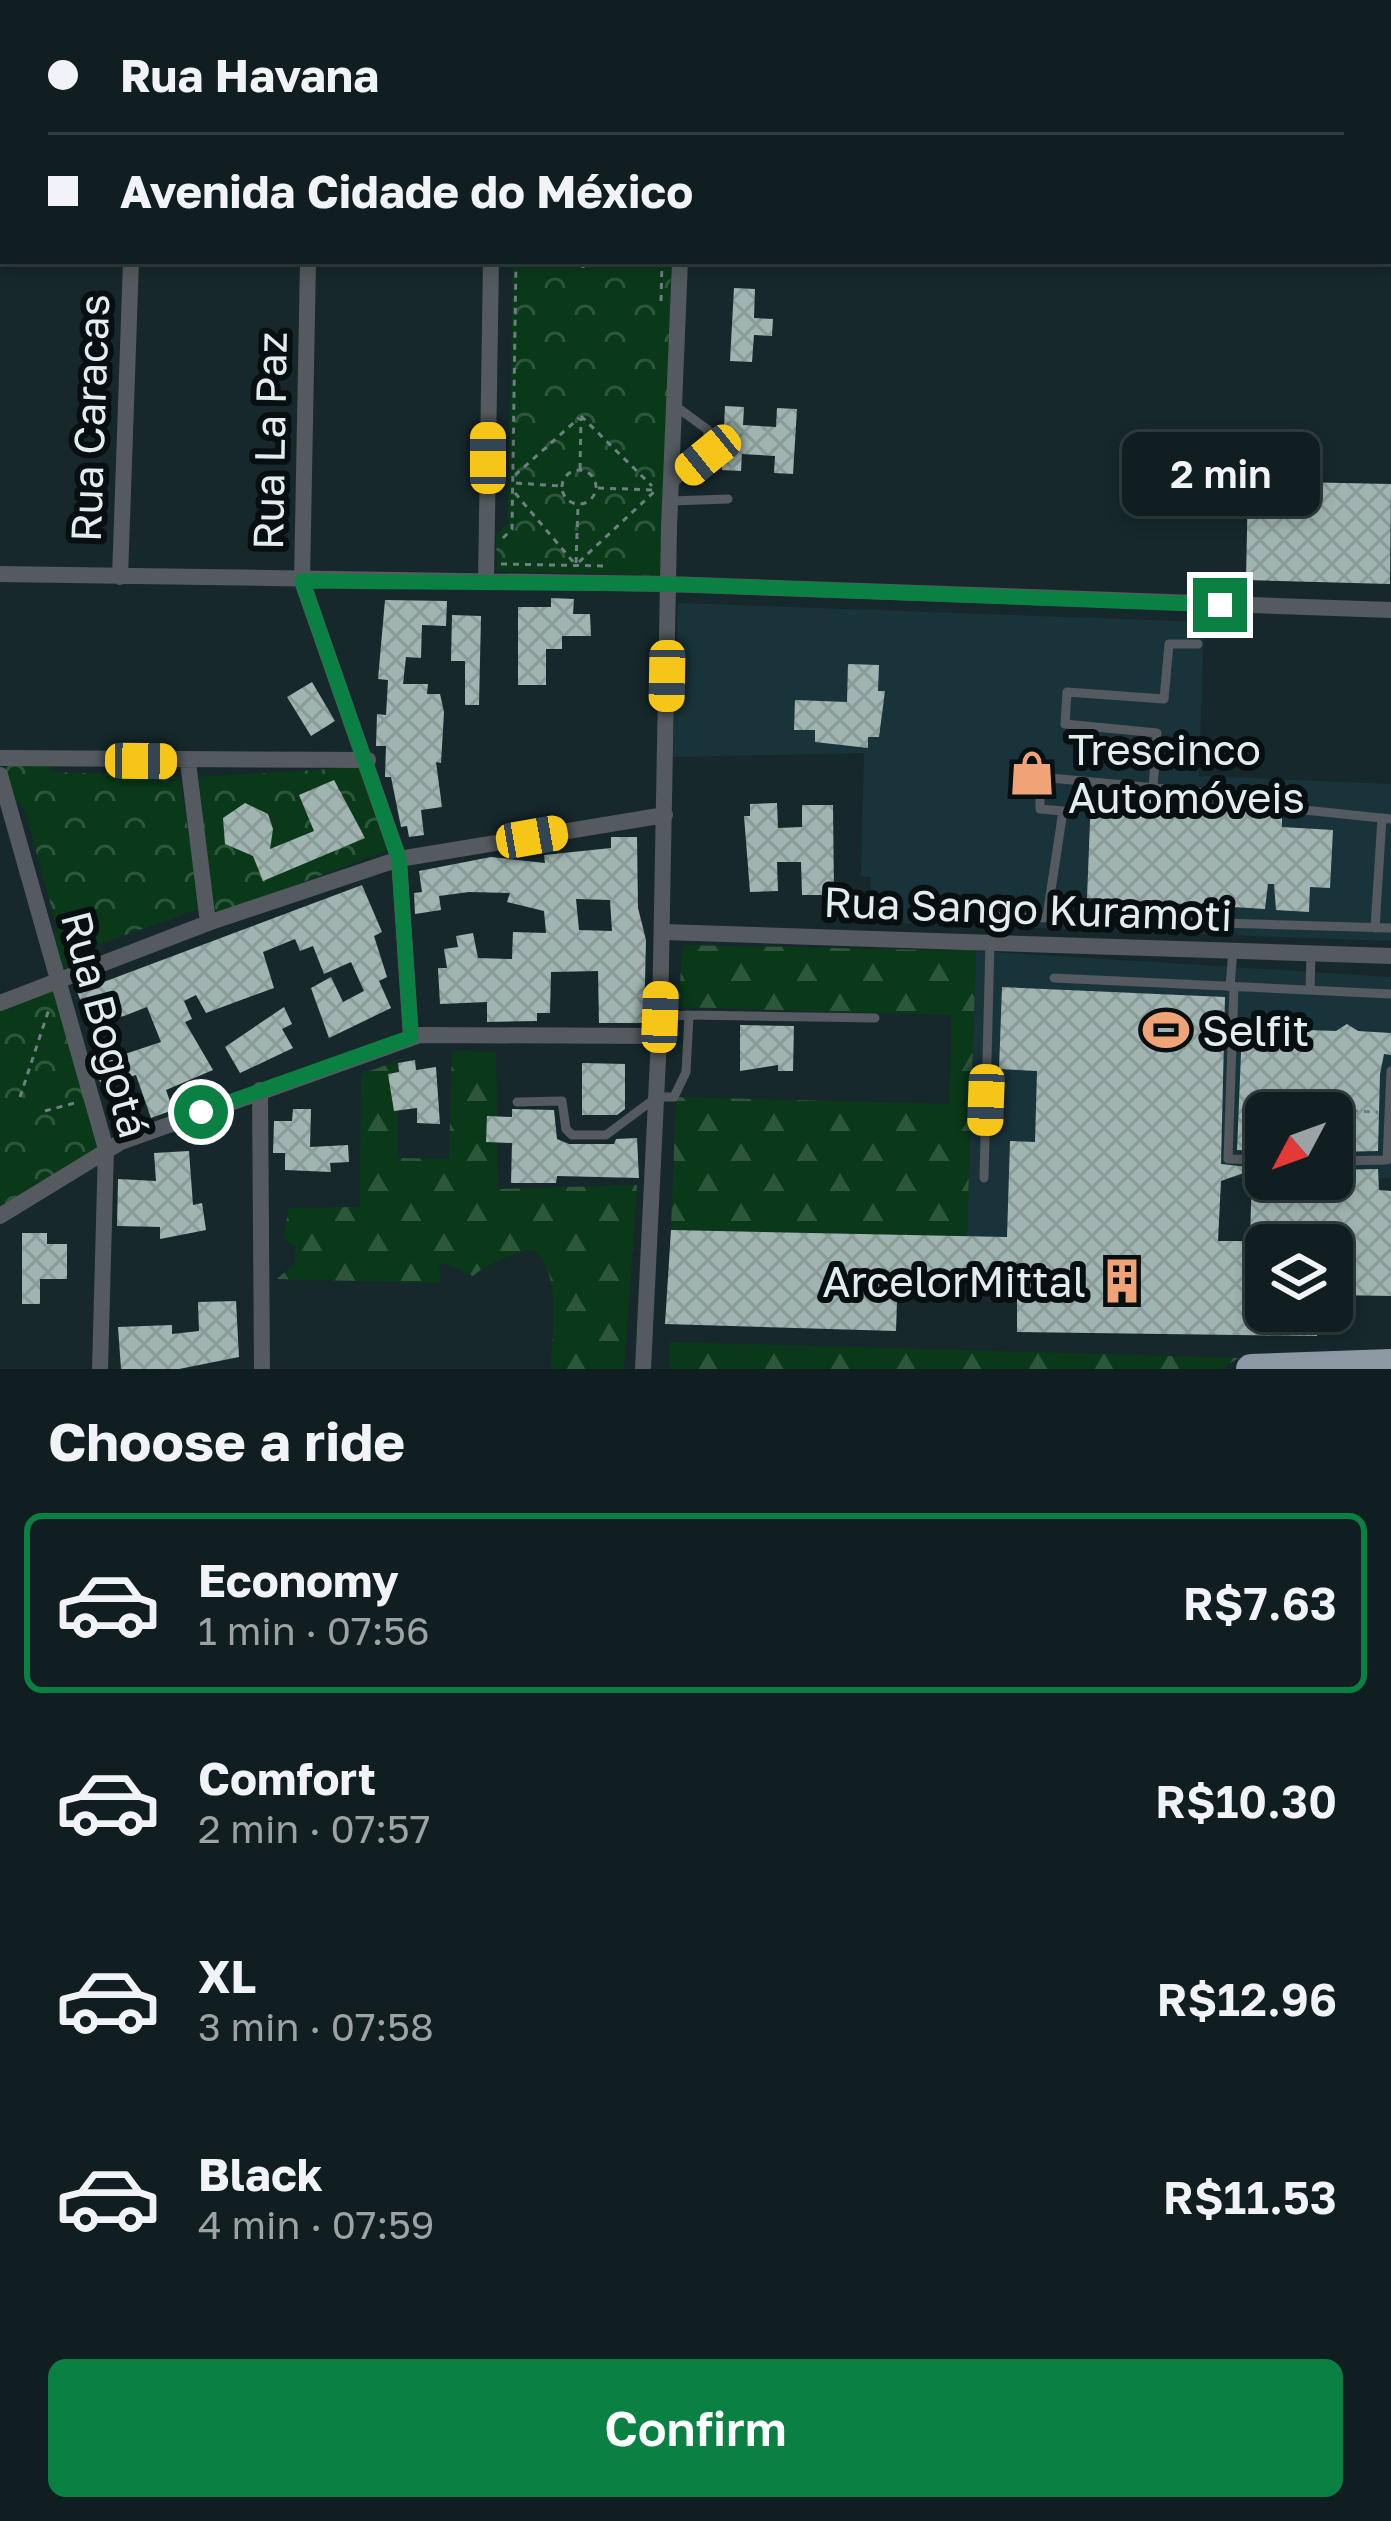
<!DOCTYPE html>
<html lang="en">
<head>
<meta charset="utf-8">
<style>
	:root { --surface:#101e21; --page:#1e2b2e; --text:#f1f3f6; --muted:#9ca2a5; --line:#303c3f; --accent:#0b8043 }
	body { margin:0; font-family:"Golos Text",sans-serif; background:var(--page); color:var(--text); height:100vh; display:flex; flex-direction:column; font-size:45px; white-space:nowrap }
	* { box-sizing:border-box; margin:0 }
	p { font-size:39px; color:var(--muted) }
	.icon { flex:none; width:66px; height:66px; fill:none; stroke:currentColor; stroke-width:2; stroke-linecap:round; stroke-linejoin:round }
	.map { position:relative; height:1369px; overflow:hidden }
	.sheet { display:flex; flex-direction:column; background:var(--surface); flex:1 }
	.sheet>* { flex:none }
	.hud { position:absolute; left:0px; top:0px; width:1392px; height:264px; box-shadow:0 6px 18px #0003,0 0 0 3px var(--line); display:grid; align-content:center; height:264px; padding:0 48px; background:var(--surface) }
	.needle { width:78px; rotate:229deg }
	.buttons { position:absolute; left:1245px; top:1092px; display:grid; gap:24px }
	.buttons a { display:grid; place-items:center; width:108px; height:108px; border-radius:18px; background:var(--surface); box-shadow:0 6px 18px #0003,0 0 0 3px var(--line); font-size:60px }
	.end { position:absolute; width:54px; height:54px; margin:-27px; border:15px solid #0b8043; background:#fff; box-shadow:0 0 0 6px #fff }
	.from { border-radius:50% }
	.bubble { position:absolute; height:84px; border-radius:18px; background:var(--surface); box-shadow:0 6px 18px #0003,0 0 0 3px var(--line); font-size:39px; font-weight:600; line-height:84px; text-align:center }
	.car { position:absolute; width:36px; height:72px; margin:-36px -18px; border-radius:15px; box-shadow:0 0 9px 3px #0007; background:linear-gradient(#f5c518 24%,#345 0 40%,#f5c518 0 76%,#345 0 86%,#f5c518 0) }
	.hud b { display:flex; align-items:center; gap:42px; height:114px; font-size:45px }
	.hud b+b { border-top:3px solid var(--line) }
	.hud i { width:30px; height:30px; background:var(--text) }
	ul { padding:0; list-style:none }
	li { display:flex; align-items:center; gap:36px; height:180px; margin:0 24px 18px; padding:0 24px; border:6px solid transparent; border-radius:18px }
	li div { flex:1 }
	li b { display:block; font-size:45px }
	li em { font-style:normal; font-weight:600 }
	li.on { border-color:var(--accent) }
	li>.icon { width:108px; height:108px; stroke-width:1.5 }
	h2 { padding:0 48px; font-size:54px; line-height:144px }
	.button { display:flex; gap:24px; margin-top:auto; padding:24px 48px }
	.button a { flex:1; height:138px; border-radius:18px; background:var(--accent); color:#fff; font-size:48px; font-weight:600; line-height:138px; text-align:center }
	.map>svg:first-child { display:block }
	.built { fill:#19333a }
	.forest { fill:url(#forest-firs) }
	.park { fill:url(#park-crowns) }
	.water { fill:url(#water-ripples) }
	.building { fill:url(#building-cross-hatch); fill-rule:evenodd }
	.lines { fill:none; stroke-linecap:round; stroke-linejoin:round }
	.path { stroke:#6f7e82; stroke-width:3; stroke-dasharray:6 6; stroke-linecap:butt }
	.service { stroke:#545a5f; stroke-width:9 }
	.minor { stroke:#545a5f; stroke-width:16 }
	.trunk { stroke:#8c98a4; stroke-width:30 }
	.route { stroke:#0b8043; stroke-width:15 }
	.labels { text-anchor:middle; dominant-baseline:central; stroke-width:12; stroke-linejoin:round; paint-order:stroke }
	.street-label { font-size:42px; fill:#e2edf0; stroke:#080f11 }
	.poi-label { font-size:42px; fill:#e2edf0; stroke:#080f11; text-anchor:start }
</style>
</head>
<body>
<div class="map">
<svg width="1391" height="1369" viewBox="0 0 1391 1369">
	<defs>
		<pattern id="forest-firs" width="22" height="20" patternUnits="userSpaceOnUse" patternTransform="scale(3)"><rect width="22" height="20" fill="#0a3919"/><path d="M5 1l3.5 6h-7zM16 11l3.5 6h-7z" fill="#2d563b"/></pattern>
		<pattern id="park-crowns" width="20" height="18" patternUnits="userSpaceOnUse" patternTransform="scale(3)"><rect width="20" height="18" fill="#0a3919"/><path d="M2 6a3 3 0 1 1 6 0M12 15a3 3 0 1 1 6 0" fill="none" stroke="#2d563b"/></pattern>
		<pattern id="water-ripples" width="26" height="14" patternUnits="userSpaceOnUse" patternTransform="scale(3)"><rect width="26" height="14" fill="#363763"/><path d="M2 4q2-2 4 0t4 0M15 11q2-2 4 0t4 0" fill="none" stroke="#53547a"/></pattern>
		<pattern id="building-cross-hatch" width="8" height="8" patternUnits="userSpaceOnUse" patternTransform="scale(3)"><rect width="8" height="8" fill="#a0b5b1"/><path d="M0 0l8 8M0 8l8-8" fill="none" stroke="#899a97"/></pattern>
	</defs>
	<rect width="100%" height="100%" fill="#16282c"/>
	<path class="built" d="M678,603l526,19 -5,154 192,8v157l-522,-19 2,-45 -10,-1 3,-123 -191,4z
		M976,951l415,26v201h-59v-65h-66v65h-45l-4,63 -250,-5z"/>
	<path class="forest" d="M683,945l293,6 -9,285 -296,-6 5,-133 274,7 1,-89 -273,-8z
		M452,1051l44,1 2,137 139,-4 -13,184h-73c0,-35 13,-97 -19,-120 -19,4 -45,14 -59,27l-28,-13 -6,3 1,17 -163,-4 17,-15 2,-17 -13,-9 6,-30 71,-1 1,-133 37,-13v97l51,1z
		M669,1342l570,16 -19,11h-551z"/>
	<path class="park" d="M513,261h158l-6,307 -5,8 -163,-5 -1,-36 12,-12z
		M51,762l1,10 127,4 22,132 -112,40 3,11 -33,11 -10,-36 9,-2 -33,-122 -19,-20 -4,-22 5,-5z
		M364,767l24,83 -167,63 -9,-3 -13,-133z
		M53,991l48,154 -101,63v-201z"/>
	<path class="water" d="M1160,438l14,2 8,9 -4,40 -7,7 -12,-4 -4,7 -16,5 1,-42h8l1,-7 -5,-6z"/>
	<path class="building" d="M734,288l21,1 -1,29 19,1 -1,17 -18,-1 -2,27 -22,-1z
		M725,406l19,1 -1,18 33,2 1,-19 20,1 -4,65 -19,-1 1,-17 -33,-2 -1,17 -19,-1z
		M1248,481l143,3 -1,100 -144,-4z
		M551,598l23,1 -1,15h17l1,22h-29v13h-16v36h-28v-78h33z
		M385,600l62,1 -1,25 -24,-1 -1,33 -15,-1 -3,27h25l-1,10h13l4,18 -3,51 -5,-1 6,45 -21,3 3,25 -15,2 -2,-11 -6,1 -10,-50h-6l1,-31h-10l1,-32 9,1 2,-35 -10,-1z
		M452,615l29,1 -2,89h-14v-44h-14z
		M848,664l31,1 -1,26h7l-6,46h-11v11l-53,-6v-12h-21l1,-30 52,2z
		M312,682l23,39 -24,15 -24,-39z
		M334,780l31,58 -102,43 -10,-25 -28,-12 -2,-26 22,-15 23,11 5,15 -3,20 44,-18 -15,-36z
		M1091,796l137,8 54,11v12l51,3 -3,58 -20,-1 -1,25 -33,-2 -2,-26h-6l-3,25 -178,-11z
		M777,803l1,25 24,-1v-22h31l1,90h-32l-1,-33h-24l1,29 -28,1 -6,-76h6v-12z
		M611,837h26l1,71 8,32 -2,83h-45l-1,-52 -47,1 -1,41h-13v8l-50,1v-20l-47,2 -2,-36h9l-3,-19 14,-2 -2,-11 17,-3 5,25 34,1 1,-27 33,1 -2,-22 -37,-9 3,-9 -41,-1 -30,4 2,14 -26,4 -1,-21 8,-1 -3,-21 72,-14 54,6 -1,-8 67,-7zM576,899l34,1 2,31 -33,-1z
		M362,885l20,47 -8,4 13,41 -8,4 12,27 -62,30 -18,-50 20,-11 12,25 21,-11 -13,-29 -27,12 -11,-28 -13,5 -5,-12 -32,13 11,36 -68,25 -10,-18 -12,6 8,18 -7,3 28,48 -47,20 7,20 -22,8 -15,-43 -35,11 -6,-22 66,-22 -14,-35 -23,9 -17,3 -3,-8 -16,7 -11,-26z
		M1002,987l223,10 -4,167 45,5v17l66,3v-19l46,-1 1,21 12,1v105l-59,-1v-50h-66v66h51v25l-300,-4v-42l-38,-1v-17h-81l-2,59 -231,-7 6,-94 336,7 3,-96 25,1 2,-71 -38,-2zM1252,1170l-2,71h-32l3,-60z
		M284,1007l8,17 -10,5 11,19 -53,25 -15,-26z
		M1273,1022l7,7 56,2 11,-7 11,7 33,2v22l-7,-1 -4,20 -2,77 -46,1v-42l-66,3v38l-29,-1 5,-121 16,1z
		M740,1025l54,1 -1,45h-15v-6l-38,6z
		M415,1060l1,10 20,-3 4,57 -23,-1v-15l-23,3 -6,-37 11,-2 -1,-9z
		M582,1063l43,1v45l-8,6h-35z
		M293,1109h18l-1,38 38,-2 1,17 -19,1 1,9 -46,-2v-17h-12l1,-32h18z
		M512,1109l42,1 3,29 12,5h45l2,-5 21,-1 2,40 -82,-2 -1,7h-45l1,-40 -26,-1 1,-26 25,1z
		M189,1151l4,54 9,-2 4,27 -46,9v-12l-43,-1 1,-47 38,2 -2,-28z
		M22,1233h25v11h20v35h-27v25h-18z
		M236,1301l3,56 -60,12h-58l-3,-42 54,-2v9l27,-3 -1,-29z"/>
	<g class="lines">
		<path class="path" d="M583,268v-7
			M661,301l1,-40
			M581,416l71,70
			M580,469l1,-51
			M562 487a17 17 0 1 1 34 0a17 17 0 1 1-34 0Z
			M515,475l64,-57
			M516,483l44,3
			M598,488l56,2
			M515,493l60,71
			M503,538l9,-9 4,-268
			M579,562l76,-71
			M576,563l2,-57
			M501,564l104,2
			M20,1097l29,-88
			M1244,1107l134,5
			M45,1111l33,-9"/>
		<path class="service" d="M836,0l120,3
			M672,484l36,-29v-25l-34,-25
			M671,501l57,-2
			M1153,788l4,-55 -92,-9 2,-32 97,7 5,-55h29
			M983,916l408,12
			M1047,916l16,-105 -23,-2v-32l189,18 75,15 87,9
			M1375,928l7,-110
			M1054,978l337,16
			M1230,987l3,-37
			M1234,987l-6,172 38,1
			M1310,989l1,-36
			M689,1015l186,3
			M517,1102l45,-1 4,28 6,6h34l51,-38h17l12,-25 3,-57 -29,2
			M1332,1161l55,-1 4,-89
			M984,1178l6,-236"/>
		<path class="minor" d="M137,3v-3
			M313,3v-3
			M494,3v-3
			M685,3v-3
			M956,3v-3
			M1228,3v-3
			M0,100h3
			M1389,124h2
			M308,261l-6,320 97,278 12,178
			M0,574l668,10 723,26
			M120,577l11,-316
			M486,581l5,-320
			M0,758l368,2
			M188,762l20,161
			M0,775l106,374 -6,220
			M663,932l728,24
			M0,1003l208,-80 191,-64 266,-44
			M260,1090l2,279
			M0,1216l121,-74 299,-107 239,1
			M643,1369l17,-352 9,-489 11,-267"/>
		<path class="trunk" d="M1251,1369l140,-5"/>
	</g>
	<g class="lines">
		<path class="route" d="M201,1112l210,-75 -12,-178 -97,-278 366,3 552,21"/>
	</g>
	<defs>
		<g id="shop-bare" transform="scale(3.6)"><path d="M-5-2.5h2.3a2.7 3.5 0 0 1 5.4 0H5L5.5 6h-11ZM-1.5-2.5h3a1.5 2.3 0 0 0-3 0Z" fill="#efa376" stroke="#080f11" stroke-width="2.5" paint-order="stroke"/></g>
		<g id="stadium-bare" transform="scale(3.6)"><path d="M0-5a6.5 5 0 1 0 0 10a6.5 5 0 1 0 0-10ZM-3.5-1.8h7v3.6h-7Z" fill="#efa376" stroke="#080f11" stroke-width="2.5" paint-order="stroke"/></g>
		<g id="building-bare" transform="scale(3.6)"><path d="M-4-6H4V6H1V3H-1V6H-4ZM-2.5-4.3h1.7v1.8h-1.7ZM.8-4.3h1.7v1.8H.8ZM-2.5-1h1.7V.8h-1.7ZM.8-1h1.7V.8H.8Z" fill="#efa376" stroke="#080f11" stroke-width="2.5" paint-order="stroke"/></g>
	</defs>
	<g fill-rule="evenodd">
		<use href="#shop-bare" x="1032" y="773"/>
		<use href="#stadium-bare" x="1166" y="1030"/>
		<use href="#building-bare" x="1122" y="1281"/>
	</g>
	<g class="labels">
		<g class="street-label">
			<text transform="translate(89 418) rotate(-88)">Rua Caracas</text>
			<text transform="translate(269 441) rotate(-89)">Rua La Paz</text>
			<text transform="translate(1028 908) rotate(2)">Rua Sango Kuramoti</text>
			<text transform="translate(106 1024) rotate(75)">Rua Bogotá</text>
		</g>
		<g class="poi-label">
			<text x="1068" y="749">Trescinco<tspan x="1068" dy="48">Automóveis</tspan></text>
			<text x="1202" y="1030">Selfit</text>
			<text x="1086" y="1281" text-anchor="end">ArcelorMittal</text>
		</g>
	</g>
</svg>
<div class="buttons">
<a><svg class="needle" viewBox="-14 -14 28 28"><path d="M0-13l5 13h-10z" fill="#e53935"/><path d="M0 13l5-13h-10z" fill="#9ca2a5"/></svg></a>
<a><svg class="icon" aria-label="layers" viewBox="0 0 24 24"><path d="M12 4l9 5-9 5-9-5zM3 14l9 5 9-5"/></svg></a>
</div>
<i class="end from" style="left:201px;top:1112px"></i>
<i class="end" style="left:1220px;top:605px"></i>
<div class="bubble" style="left:1122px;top:432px;width:198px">2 min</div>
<i class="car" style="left:708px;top:455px;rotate:231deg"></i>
<i class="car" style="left:488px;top:458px;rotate:0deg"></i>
<i class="car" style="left:667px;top:676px;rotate:181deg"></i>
<i class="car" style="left:141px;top:761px;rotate:91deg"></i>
<i class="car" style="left:532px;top:837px;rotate:80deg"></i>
<i class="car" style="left:660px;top:1017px;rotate:2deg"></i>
<i class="car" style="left:986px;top:1100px;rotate:182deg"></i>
<div class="hud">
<b><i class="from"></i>Rua Havana</b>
<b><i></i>Avenida Cidade do México</b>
</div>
</div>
<section class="sheet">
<h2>Choose a ride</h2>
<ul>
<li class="on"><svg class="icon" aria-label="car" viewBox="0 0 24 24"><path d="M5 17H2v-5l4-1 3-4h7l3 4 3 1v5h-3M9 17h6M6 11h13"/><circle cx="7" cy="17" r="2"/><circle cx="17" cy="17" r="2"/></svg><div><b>Economy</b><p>1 min · 07:56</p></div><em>R$7.63</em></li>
<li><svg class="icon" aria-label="car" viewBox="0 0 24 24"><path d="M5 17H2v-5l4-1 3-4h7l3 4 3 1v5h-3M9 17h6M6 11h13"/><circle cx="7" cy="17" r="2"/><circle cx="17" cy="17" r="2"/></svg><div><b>Comfort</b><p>2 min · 07:57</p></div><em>R$10.30</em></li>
<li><svg class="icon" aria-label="car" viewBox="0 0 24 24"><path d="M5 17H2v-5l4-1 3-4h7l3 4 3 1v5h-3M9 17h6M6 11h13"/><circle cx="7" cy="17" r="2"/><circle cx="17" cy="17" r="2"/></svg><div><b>XL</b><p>3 min · 07:58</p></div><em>R$12.96</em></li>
<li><svg class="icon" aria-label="car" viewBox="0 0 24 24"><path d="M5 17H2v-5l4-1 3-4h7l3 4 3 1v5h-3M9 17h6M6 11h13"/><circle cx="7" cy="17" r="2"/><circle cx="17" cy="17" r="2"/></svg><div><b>Black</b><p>4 min · 07:59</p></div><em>R$11.53</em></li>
</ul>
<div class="button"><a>Confirm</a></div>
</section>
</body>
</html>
